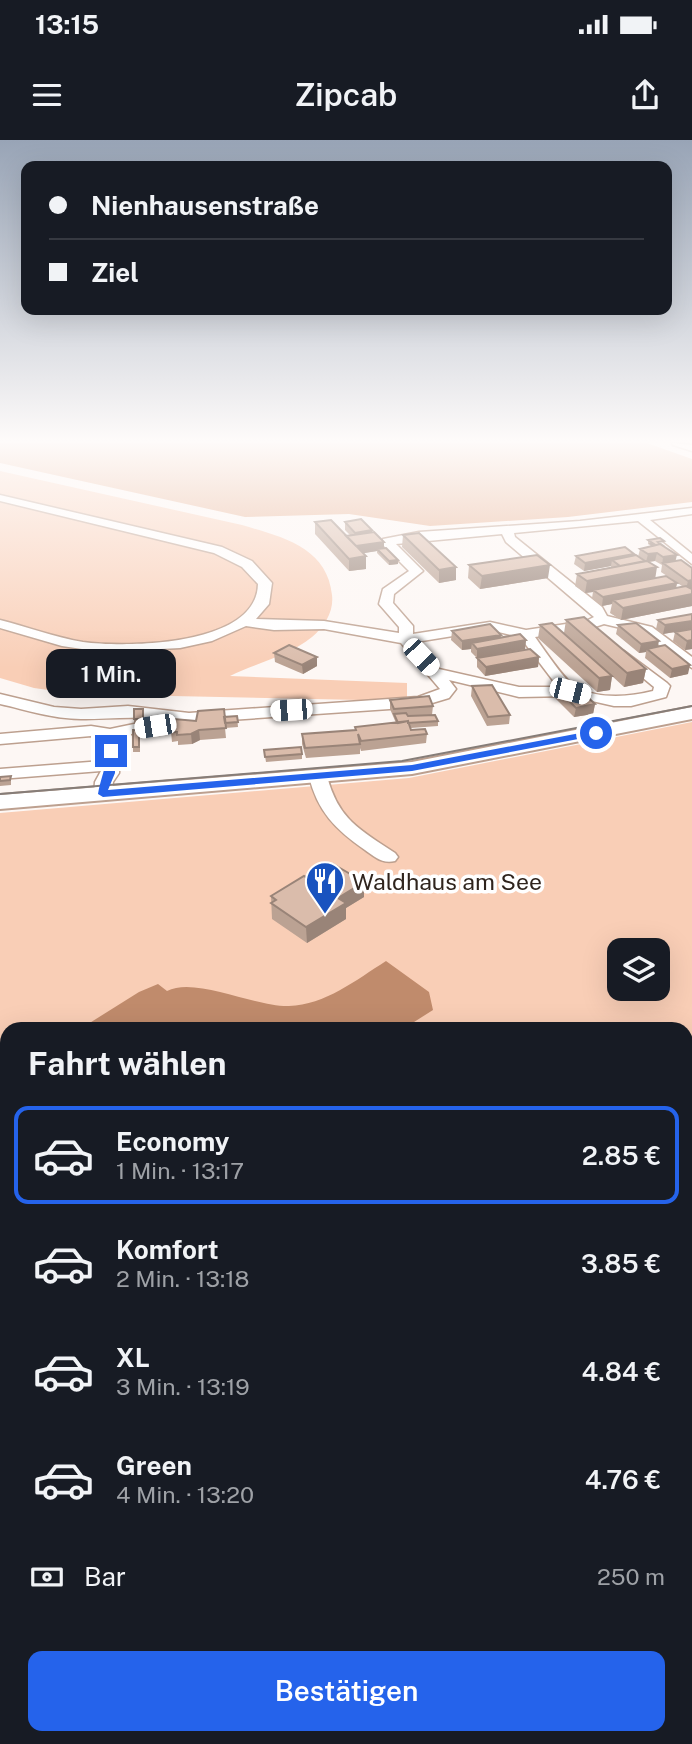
<!DOCTYPE html>
<html lang="de">
<head>
<meta charset="utf-8">
<style>
	:root { --surface:#171b24; --page:#20242c; --text:#f1f3f6; --muted:#9ea1a6; --line:#363941; --accent:#2563eb }
	body { margin:0; font-family:"Public Sans",sans-serif; background:var(--page); color:var(--text); height:100vh; display:flex; flex-direction:column; font-size:26px; white-space:nowrap }
	* { box-sizing:border-box; margin:0 }
	p { font-size:23px; color:var(--muted) }
	.icon { flex:none; width:38px; height:38px; fill:none; stroke:currentColor; stroke-width:2; stroke-linecap:round; stroke-linejoin:round }
	.map { position:relative; flex:1; overflow:hidden }
	.drawer { position:absolute; left:0px; top:882px; width:693px; height:723px; display:flex; flex-direction:column; background:var(--surface); border-radius:21px 21px 0 0; box-shadow:0 7px 28px #0002 }
	.drawer>* { flex:none }
	.banner { position:absolute; left:21px; top:21px; width:651px; height:154px; border-radius:14px; box-shadow:0 7px 28px #0002; display:grid; align-content:center; height:154px; padding:0 28px; background:var(--surface) }
	.buttons { position:absolute; left:607px; top:798px; display:grid; gap:14px }
	.buttons a { display:grid; place-items:center; width:63px; height:63px; border-radius:14px; background:var(--surface); box-shadow:0 7px 28px #0002; font-size:35px }
	.end { position:absolute; width:32px; height:32px; margin:-16px; border:9px solid #2563eb; background:#fff; box-shadow:0 0 0 4px #fff }
	.from { border-radius:50% }
	.bubble { position:absolute; height:49px; border-radius:14px; background:var(--surface); box-shadow:0 7px 28px #0002; font-size:23px; font-weight:600; line-height:49px; text-align:center }
	.car { position:absolute; width:21px; height:42px; margin:-21px -10px; border-radius:9px; box-shadow:0 0 5px 2px #0007; background:linear-gradient(#fff 24%,#345 0 40%,#fff 0 76%,#345 0 86%,#fff 0) }
	.banner b { display:flex; align-items:center; gap:24px; height:66px; font-size:26px }
	.banner b+b { border-top:2px solid var(--line) }
	.banner i { width:18px; height:18px; background:var(--text) }
	ul { padding:0; list-style:none }
	li { display:flex; align-items:center; gap:21px; height:98px; margin:0 14px 10px; padding:0 14px; border:4px solid transparent; border-radius:14px }
	li div { flex:1 }
	li b { display:block; font-size:26px }
	li em { font-style:normal; font-weight:600 }
	li.current { border-color:var(--accent) }
	li>.icon { width:63px; height:63px; stroke-width:1.5 }
	h2 { padding:0 28px; font-size:32px; line-height:84px }
	.pay { display:flex; align-items:center; gap:18px; height:77px; padding:0 28px; font-size:26px }
	.pay p { margin-inline-start:auto }
	.action { display:flex; gap:14px; margin-top:auto; padding:14px 28px }
	.action a { flex:1; height:80px; border-radius:14px; background:var(--accent); color:#fff; font-size:28px; font-weight:600; line-height:80px; text-align:center }
	.status { display:flex; justify-content:space-between; align-items:center; height:49px; padding:0 35px; background:var(--surface); direction:ltr }
	.status svg { height:19px; fill:currentColor }
	header { display:flex; justify-content:space-between; align-items:center; height:91px; padding:0 28px; background:var(--surface); font-size:32px; font-weight:600 }
	.map>svg:first-child { display:block }
	.green { fill:#f9ceb6; fill-rule:evenodd }
	.forest { fill:#e6af8f }
	.water { fill:#c08b6c }
	.lines { fill:none; stroke-linecap:round; stroke-linejoin:round }
	.minor-casing { stroke:#bda08f; stroke-width:3 }
	.major-casing { stroke:#bda08f; stroke-width:4 }
	.minor { fill:#fff; fill-rule:evenodd }
	.major { fill:#fff; fill-rule:evenodd }
	.tram { stroke:#867d78; stroke-width:2 }
	.wall { fill:#bba293; fill-rule:evenodd }
	.shaded-wall { fill:#998478 }
	.building { fill:#dabcab; stroke:#998478; stroke-width:2 }
	.route { fill:#2563eb }
	.labels { text-anchor:middle; dominant-baseline:central; stroke-width:7; stroke-linejoin:round; paint-order:stroke }
	.poi-label { font-size:23px; fill:#2f241d; stroke:#fff; text-anchor:start }
</style>
</head>
<body>
<div class="status"><b>13:15</b><svg viewBox="0 0 49 12"><path d="M0 12V9h3v3zM5 12V6h3v6zM10 12V3h3v9zM15 12V0h3v12zM26 1h20v11H26zM47 4h2v5h-2z"/></svg></div>
<header><svg class="icon" aria-label="menu" viewBox="0 0 24 24"><path d="M4 6h16M4 12h16M4 18h16"/></svg>Zipcab<svg class="icon" aria-label="share" viewBox="0 0 24 24"><path d="M12 15V3M7 8l5-5 5 5M5 13v7h14v-7"/></svg></header>
<div class="map">
<svg width="692" height="1604" viewBox="0 0 692 1604">
	<rect width="100%" height="100%" fill="#fdf7f4"/>
	<path class="green" d="M0,331l242,54c40,12 85,22 90,70 2,16 -7,31 -20,42 -23,19 -56,26 -82,39l177,7v18l-331,-7 -42,-6 -34,-10z
		M692,582v448l-6,7v-148h-679v709h219l-6,6h-220v-931l409,-35zM620,810h38v39h-38z
		M692,1070v534h-464l6,-6h452v-521z"/>
	<path class="forest" d="M0,303h647l45,16v43l-124,15 -138,9 -81,-12 -104,3 -245,-54z"/>
	<path class="water" d="M386,821l43,31 4,18 -30,19h-323l59,-37 19,-8 9,7c28,-15 87,16 122,15 36,-1 67,-26 97,-45z
		M7,935v216l-7,6v-218z"/>
	<g class="lines">
		<g class="minor-casing">
			<path id="minor" d="M672,303l20,2v6l-19,-6z
				M0,355l222,52 30,14 20,22 -3,21 -13,15 68,2 75,12v-6l-20,-23 4,-15 26,-18 -26,-26v-6l36,-7 161,-11 112,-13v6l-42,6 42,34v10l-54,-43 -124,12 1,4 87,70 5,9 45,11 40,30v11l-50,-35 -38,-9 -15,5 -54,8c9,12 30,45 42,51 23,11 52,9 76,3l1,-4 -35,-29 -2,-3 2,-3 5,-1 43,32 3,3 -4,11 -35,9h-17l-44,-10 -51,1 -70,-17 7,9 -7,9 -30,9 -233,16 -65,13 -2,37 -6,9 -1,12 -9,5 -9,-5 1,-12 6,-11 -101,8v-10l102,-8 1,-22 -12,-3 -91,8v-10l91,-8 19,3 48,-10c-26,-3 -51,0 -77,0 -28,0 -54,-9 -81,-15v-10l54,13 27,2 47,-3 61,7 229,-16 22,-8 -39,-46 -77,-14 -50,1 -28,-4 -34,15 -32,7 -78,4 -40,-6 -62,-18v-8c28,7 54,17 83,22 45,6 174,4 175,-58l-16,-17 -28,-14 -214,-52zM502,394l4,8 88,75 -8,4 -60,9 -36,-8 -77,12v-8l-20,-23 1,-9 29,-23 -27,-27zM490,490l30,7 38,50h-39l-80,-18 -23,-27z
				M318,631l9,5c11,43 33,54 68,77l3,4 -3,4c-13,3 -20,-4 -30,-11 -29,-20 -48,-39 -56,-74z
				M692,1039v27l-6,2v-27z
				M207,1598h42l-2,6h-42z"/>
		</g>
		<g class="major-casing">
			<path id="major" d="M692,567v12l-280,55 -412,35v-14l412,-33z"/>
		</g>
		<use href="#minor" class="minor"/>
		<use href="#major" class="major"/>
		<path class="tram" d="M0,654l402,-33 290,-55"/>
	</g>
	<path class="wall" d="M315,382l31,14 4,-1 -5,-5v-8l27,8v2l12,10v6l14,16 -9,1 -12,-12v-2l-14,2 3,3v13l-17,2 -34,-37z
		M403,395l53,32v13l-17,3 -37,-36z
		M648,400l15,5 12,16 6,-1 9,28 2,1v17l-71,14 -11,-7 2,-9 -10,2 -10,-8 1,-6 -8,1 -10,-7 2,-12 34,-7v-1l-27,5 -10,-7 2,-8 58,-2v2l4,1 2,-8 11,-3 -3,-2zM655,421l7,4 -1,7 21,14 -6,2 1,-5 -22,-5 -6,-16z
		M469,425l79,13 -68,11 -12,-11z
		M692,474v35l-7,1 -12,-9 2,-9 -12,2 -7,-5 2,-9z
		M566,480l80,49 -3,14 -19,4 -12,-11 -2,14 -13,2 -59,-54 2,-13 24,8z
		M618,485l40,22 30,27 -18,4 -25,-20 1,-6 -7,1 -23,-19z
		M452,491l74,9 -1,9 14,8 -1,10 -53,9 -8,-9v-9l-6,-6v-3l-9,1 -11,-10z
		M274,513l43,13 -14,8 -28,-12z
		M472,546l38,29 -1,9 -22,2 -16,-30z
		M554,546l41,18 -2,10 -19,3 -21,-21z
		M390,560l43,6 -1,9 6,6v5l-27,2v2l16,4 -1,9 -65,8 -1,-3v6l-54,4 -4,-14v-10l53,-4v-3l41,-4 -6,-14z
		M144,574l-1,10h-9v-5z
		M237,576l1,11 -13,1 1,10 -26,2 -8,4 -14,1v-4l-6,1 -1,-10 25,-11z
		M140,595v17h-7v-5z
		M264,610l38,4v5l-36,3z
		M11,636v9l-11,1v-9z
		M308,738l56,4v15l-18,11v11l-39,24 -35,-24 -1,-23z"/>
	<path class="shaded-wall" d="M372,390v8l-17,3v-8z
		M384,402v8l-7,-1v2l-24,4v-9z
		M657,413l-2,8 -9,1 2,-8z
		M634,414l-1,8 -21,-2 -1,6 -27,5 1,-8z
		M677,415l-2,8h-12l-1,3 1,-9z
		M366,416v13l-17,2v-12z
		M398,420v4l-9,1v-4z
		M550,425l-2,13 -68,11 2,-13z
		M456,427v13l-17,3v-13z
		M657,427l-2,13 -62,10v2l-8,1 2,-12z
		M692,440v8l-6,1 2,-8z
		M677,443l-2,9 -62,8 -1,4 -10,2 1,-9z
		M692,454v12l-71,14 2,-12z
		M692,481v8l-29,5 2,-9z
		M501,495l-1,9 -28,-1 -1,6 -9,1v-9z
		M526,500l-1,9 -48,9v-9z
		M692,500v9l-7,1 2,-9z
		M659,501l-2,9 -10,-1 -1,3 -7,1 2,-9z
		M317,517v9l-14,8 -1,-9z
		M539,517l-1,10 -53,9 1,-9z
		M690,525l-2,9 -18,4 2,-9z
		M646,529l-3,14 -19,4 3,-14z
		M612,536l-2,14 -13,2 2,-14z
		M595,564l-2,10 -19,3 2,-9z
		M199,590l1,10 -8,4 -1,-10z
		M364,742v15l-18,11v11l-39,24 -1,-16 32,-29z
		M692,1535v6l-6,3v-6z"/>
	<path class="building" d="M361,379l11,11 -17,3 -10,-11z
		M331,380l35,36 -17,3 -34,-37z
		M374,392l10,10 -28,4 -10,-10z
		M419,393l37,34 -17,3 -36,-35z
		M660,398l4,3 -6,1 7,5 -5,-3 -7,2 -2,-2h3l-6,-4z
		M660,404l17,11 -14,2 -6,-4 -9,1 -8,-5z
		M625,407l9,7 -49,9 -9,-7z
		M386,408l12,12 -9,1 -12,-12z
		M537,415l13,10 -68,11 -13,-11z
		M636,415l9,6 -25,5 -8,-6z
		M681,420l11,8v12l-4,1 -25,-18z
		M647,421l10,6 -70,14 -10,-7z
		M666,436l11,7 -74,14 -10,-7z
		M686,446l6,3v5l-69,14 -10,-8z
		M692,474v7l-27,4 -7,-5z
		M584,477l62,52 -19,4 -61,-53z
		M552,483l60,53 -13,2 -59,-53z
		M636,483l23,18 -18,3 -23,-19z
		M490,484l11,11 -39,6 -10,-10z
		M692,489v11l-5,1 -12,-9z
		M520,494l6,6 -49,9 -5,-6z
		M289,505l28,12 -15,8 -28,-12z
		M665,505l25,20 -18,4 -25,-20z
		M530,509l9,8 -53,10 -9,-9z
		M572,543l23,21 -19,4 -22,-22z
		M492,545l18,30 -22,2 -16,-31z
		M429,556l4,10 -39,3 -4,-9z
		M134,569h9v10h-9z
		M224,569l2,19 -27,2 -8,4 -14,1v-3h-6v-9l3,-4 22,2 2,-10z
		M406,573l2,3 27,-1 3,6 -30,2v-2l-10,2 -4,-9z
		M237,576l1,6 -13,1 -1,-6z
		M408,581l3,9 14,-1 2,5 -66,7 -3,-7 2,10 -55,4 -3,-14 54,-4 -1,-3z
		M133,590h6v17h-6z
		M301,607l1,7 -37,3 -1,-7z
		M11,636l-1,4 -10,1v-4z
		M333,724l31,18 -26,16 8,5 -40,24 -35,-24 5,-3 -5,-4 33,-20 4,2z
		M686,1502l6,11v22l-6,3z"/>
	<linearGradient id="sky" x2="0" y2="1"><stop stop-color="#98a4b6"/><stop offset="0.57" stop-color="#fefbfa"/><stop offset="1" stop-color="#fefbfa" stop-opacity="0"/></linearGradient>
	<rect width="692" height="528" fill="url(#sky)"/>
	<path class="route" d="M596,590l3,1v4l-187,36 -309,26 -5,-3c3,-18 8,-23 8,-43l5,-3 4,3v22l-7,17 304,-25z"/>
	<defs>
		<g id="restaurant-pin" transform="scale(2.0125)"><path d="M0 17L-7.5 6A9.5 9.5 0 1 1 7.5 6Z" fill="#1953bf" stroke="#fff"/><path d="M-5-6h1v4h1v-4h1v4h1v-4h1v5L-1.5 .5V6h-2V.5L-5-1ZM5-6V6H3V1.5H1.5Q1.5-4 5-6Z" fill="#fff"/></g>
	</defs>
	<g fill-rule="evenodd">
		<use href="#restaurant-pin" x="325" y="741"/>
	</g>
	<g class="labels">
		<g class="poi-label">
			<text x="352" y="741">Waldhaus am See</text>
		</g>
	</g>
</svg>
<div class="buttons">
<a><svg class="icon" aria-label="layers" viewBox="0 0 24 24"><path d="M12 4l9 5-9 5-9-5zM3 14l9 5 9-5"/></svg></a>
</div>
<i class="end from" style="left:596px;top:593px"></i>
<i class="end" style="left:111px;top:611px"></i>
<div class="bubble" style="left:46px;top:509px;width:130px">1 Min.</div>
<i class="car" style="left:421px;top:517px;rotate:137deg"></i>
<i class="car" style="left:570px;top:551px;rotate:104deg"></i>
<i class="car" style="left:291px;top:570px;rotate:266deg"></i>
<i class="car" style="left:155px;top:586px;rotate:261deg"></i>
<div class="banner">
<b><i class="from"></i>Nienhausenstraße</b>
<b><i></i>Ziel</b>
</div>
<section class="drawer">
<h2>Fahrt wählen</h2>
<ul>
<li class="current"><svg class="icon" aria-label="car" viewBox="0 0 24 24"><path d="M5 17H2v-5l4-1 3-4h7l3 4 3 1v5h-3M9 17h6M6 11h13"/><circle cx="7" cy="17" r="2"/><circle cx="17" cy="17" r="2"/></svg><div><b>Economy</b><p>1 Min. · 13:17</p></div><em>2.85 €</em></li>
<li><svg class="icon" aria-label="car" viewBox="0 0 24 24"><path d="M5 17H2v-5l4-1 3-4h7l3 4 3 1v5h-3M9 17h6M6 11h13"/><circle cx="7" cy="17" r="2"/><circle cx="17" cy="17" r="2"/></svg><div><b>Komfort</b><p>2 Min. · 13:18</p></div><em>3.85 €</em></li>
<li><svg class="icon" aria-label="car" viewBox="0 0 24 24"><path d="M5 17H2v-5l4-1 3-4h7l3 4 3 1v5h-3M9 17h6M6 11h13"/><circle cx="7" cy="17" r="2"/><circle cx="17" cy="17" r="2"/></svg><div><b>XL</b><p>3 Min. · 13:19</p></div><em>4.84 €</em></li>
<li><svg class="icon" aria-label="car" viewBox="0 0 24 24"><path d="M5 17H2v-5l4-1 3-4h7l3 4 3 1v5h-3M9 17h6M6 11h13"/><circle cx="7" cy="17" r="2"/><circle cx="17" cy="17" r="2"/></svg><div><b>Green</b><p>4 Min. · 13:20</p></div><em>4.76 €</em></li>
</ul>
<div class="pay"><svg class="icon" aria-label="cash" viewBox="0 0 24 24"><path d="M3 7h18v10H3z"/><circle cx="12" cy="12" r="2"/></svg>Bar<p>250 m</p></div>
<div class="action"><a>Bestätigen</a></div>
</section>
</div>
</body>
</html>
